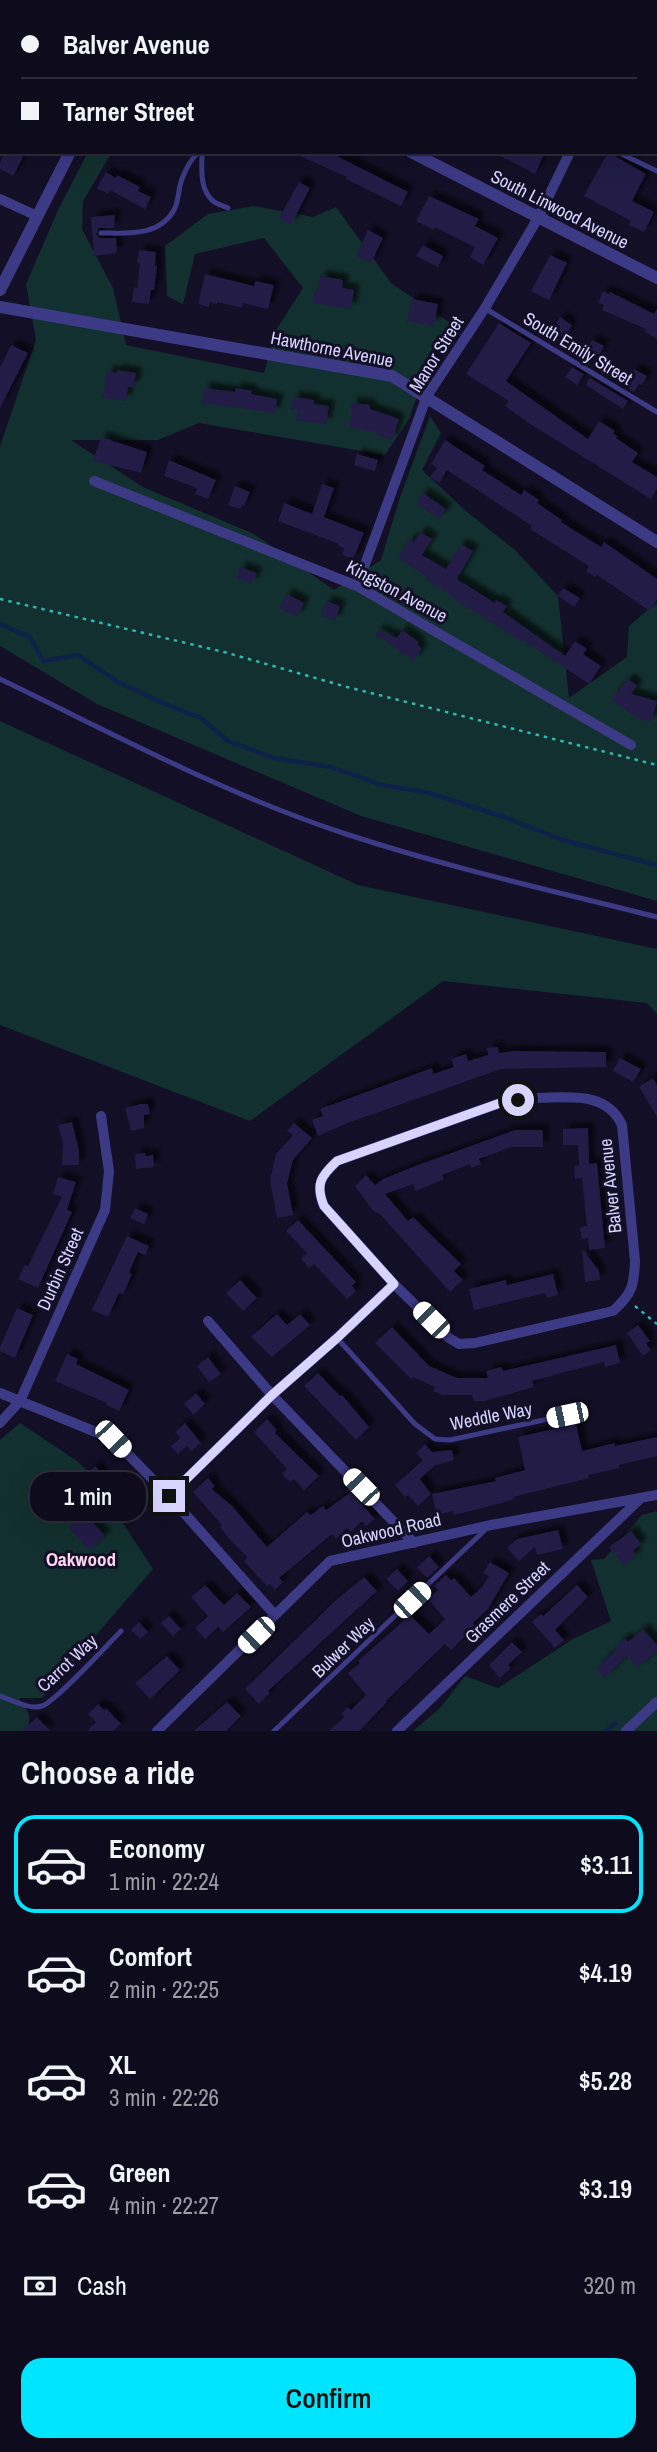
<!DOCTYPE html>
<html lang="en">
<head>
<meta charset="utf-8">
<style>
	:root { --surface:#0e0b1c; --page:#171425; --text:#f1f3f6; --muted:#9b9ba3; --line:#2e2b3b; --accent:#00e5ff }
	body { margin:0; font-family:"Archivo Narrow",sans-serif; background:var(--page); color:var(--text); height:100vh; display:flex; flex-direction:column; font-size:26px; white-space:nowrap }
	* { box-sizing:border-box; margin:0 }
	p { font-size:23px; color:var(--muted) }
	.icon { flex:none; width:38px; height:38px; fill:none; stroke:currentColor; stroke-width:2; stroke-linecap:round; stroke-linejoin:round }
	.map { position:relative; height:1731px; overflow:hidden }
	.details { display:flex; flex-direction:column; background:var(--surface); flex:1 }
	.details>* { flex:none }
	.banner { position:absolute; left:0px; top:0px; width:658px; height:154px; box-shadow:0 7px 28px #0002,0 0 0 2px var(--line); display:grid; align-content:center; height:154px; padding:0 21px; background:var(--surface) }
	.end { position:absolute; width:32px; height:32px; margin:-16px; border:9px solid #d9d4ff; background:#111; box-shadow:0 0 0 4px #111 }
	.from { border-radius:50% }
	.bubble { position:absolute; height:49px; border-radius:21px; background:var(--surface); box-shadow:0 7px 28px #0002,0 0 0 2px var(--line); font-size:23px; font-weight:600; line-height:49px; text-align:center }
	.car { position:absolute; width:21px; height:42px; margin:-21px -10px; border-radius:9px; box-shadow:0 0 5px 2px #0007; background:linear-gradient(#fff 24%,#345 0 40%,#fff 0 76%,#345 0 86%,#fff 0) }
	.banner b { display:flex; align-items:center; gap:24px; height:66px; font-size:26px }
	.banner b+b { border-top:2px solid var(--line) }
	.banner i { width:18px; height:18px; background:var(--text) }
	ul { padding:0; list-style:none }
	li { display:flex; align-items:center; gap:21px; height:98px; margin:0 14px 10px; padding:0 7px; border:4px solid transparent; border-radius:21px }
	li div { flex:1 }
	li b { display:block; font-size:26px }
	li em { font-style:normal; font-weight:600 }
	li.on { border-color:var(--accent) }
	li>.icon { width:63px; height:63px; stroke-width:1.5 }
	h2 { padding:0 21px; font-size:32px; line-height:84px }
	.pay { display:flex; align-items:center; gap:18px; height:77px; padding:0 21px; font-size:26px }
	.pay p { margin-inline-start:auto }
	.cta { display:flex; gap:14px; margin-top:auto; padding:14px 21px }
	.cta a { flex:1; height:80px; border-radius:21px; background:var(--accent); color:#111; font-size:28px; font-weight:600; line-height:80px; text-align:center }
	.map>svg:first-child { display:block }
	.green { fill:#12302f }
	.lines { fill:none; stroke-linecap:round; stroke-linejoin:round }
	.stream { stroke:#0c2248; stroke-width:4.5 }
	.building { fill:#241b47; filter:url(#shadow) }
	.path { stroke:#2fb8b0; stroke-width:2.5; stroke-dasharray:3.5 5; stroke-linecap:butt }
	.service { stroke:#3d3a85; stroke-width:5 }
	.minor { stroke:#3d3a85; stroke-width:10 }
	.tertiary { stroke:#3d3a85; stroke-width:12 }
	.route { stroke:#d9d4ff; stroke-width:9 }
	.labels { text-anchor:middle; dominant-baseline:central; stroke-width:6; stroke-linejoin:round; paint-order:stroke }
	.street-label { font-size:18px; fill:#d9d4ff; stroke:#130f26 }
	.neighbourhood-label { font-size:19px; font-weight:bold; fill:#ffd6f0; stroke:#130f26 }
</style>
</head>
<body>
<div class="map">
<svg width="657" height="1731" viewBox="0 0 657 1731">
	<defs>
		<filter id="shadow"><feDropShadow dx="6" dy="-6" stdDeviation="2" flood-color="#0009"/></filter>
	</defs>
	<rect width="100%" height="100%" fill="#130f26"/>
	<path class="green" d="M88,152h24l-29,49 -1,28 31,59 13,57 138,28 12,-43 27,-42 -39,-50 -69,16 -12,50 -16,-8 -2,-50 43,-32 46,-8 59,11 23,-10 55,76 61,41 -25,43 -18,52 -24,36 -186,-32 -41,17h-87l72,47 111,47 80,56 47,-30 19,-63 30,-81 11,17 -19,37 45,42 48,38 43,46 11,102 58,-41 2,-31 28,-24v299l-296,-85 -264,-112 -97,-58v-200l36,-106 -10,-56 33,-76z
		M0,721l358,164 299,64v65l-10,-11 -204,-22 -193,140 -250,-96z
		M20,1423l57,38 15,15 61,93 -111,129h-23l10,16v17h-29v-291z
		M657,1511v220h-244l27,-23 25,-32 33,12 75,-49 38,-18 -20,-61 13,-1 38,-44z"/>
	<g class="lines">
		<path class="stream" d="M0,624l30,13 13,24 35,-6 40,27 47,22 36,14 27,23 46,17 57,9 51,18 47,8 72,23 65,25 91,24
			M606,1731l10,-8"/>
	</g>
	<path class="building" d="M5,152h10l8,5 -10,19 -13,-7v-6z
		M291,152h38l79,40 -7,14 -55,-27 1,-2z
		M493,152h52l-10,22z
		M608,152l38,22 -14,27 22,11 -10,20 -15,-7 2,-4 -47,-25z
		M106,172l10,6 1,-3 23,12 -2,4 13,6 -6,12 -35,-19 -2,4 -11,-6z
		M299,182l11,6 -19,37 -12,-7z
		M429,196l50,23 -4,7 23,12 -15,27 -13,-8 5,-10 -40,-20 -1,3 -18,-9z
		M115,215l-1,13h-15l-3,6 4,4h16l1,15 -23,3 -3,-39z
		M368,230l15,8 -12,25 -15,-7z
		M423,245l20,11 -5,11 -22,-11z
		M139,250l17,2 -1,14h2l-3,24h-3l-2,14 -17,-2 2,-15 3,1 3,-24 -3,-1z
		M550,255l17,8 -18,37 -18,-9z
		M205,274l49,12 1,-5 19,4 -6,24 -25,-6 -1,5 -25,-6v2l-7,-2 -1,5 -11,-3z
		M320,276l23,4 -1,8 12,2 -3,19 -39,-6 2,-12 4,1z
		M603,291l6,3 1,-2 44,22 3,-5v30l-12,-7 1,-3 -44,-19 2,-5 -6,-2z
		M412,299l26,5 -4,22 -27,-5z
		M560,317l12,8 -8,13 -12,-7z
		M499,323l32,20 -25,38 82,58 11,-18 16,10 -2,3 4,2 -1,2 22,15 -6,9 25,15v12l-6,10 -124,-77 -22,-16 4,-5 -43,-27z
		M592,340l12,6 -6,11 -12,-6z
		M11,345l17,8 -28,55v-40z
		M572,367l12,7 -7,11 -12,-8z
		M634,369l13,7 -5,9 -3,-1 -5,8 -9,-6z
		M117,370l19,3 -2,14h-6l-2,14 -23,-3 4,-27 10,2z
		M590,378l38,23 -5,8 -37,-24z
		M204,388l31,4 1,-4 16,3 -1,3 26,5 -2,14 -73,-10z
		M293,397l21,3v4l15,2 -3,18 -30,-4 2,-10 -7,-1z
		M352,403l18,2v4l29,10 -7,21 -16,-5 1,-3 -28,-4z
		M101,437l46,15 -6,21 -48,-12z
		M445,440l40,26 -3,4 39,25 3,-5 15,10 -2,3 25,17 -1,2 40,25 3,-5 53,37v21l-7,11 -53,-36 -2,2 -9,-6 3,-5 -48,-30 -11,-7 2,-3 -85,-56 -8,13 -9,-6 7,-9 -6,-4z
		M357,454l21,6 -3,11 -21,-6z
		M169,460l47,20 -8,19 -13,-5 2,-6 -33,-12z
		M322,484l12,4 -10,29 40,16 -11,26 -11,-4 2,-7 -6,-2 1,-2 -61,-23 6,-18 28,11z
		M235,486l15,6 -6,14 -2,-1 -1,4 -13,-4z
		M423,493l23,16 -7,10 -23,-16z
		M420,532l12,7 -10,16 24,14 15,-25 12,7 -16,28 38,24 1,-3 11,6 -4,6 62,44 10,-15 12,8 -4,5 18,12 -12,18 -66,-44 -1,2 -70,-44 1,-2 -27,-16 2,-3 -30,-19 12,-19 4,3z
		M240,567l17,6 -5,11 -16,-6z
		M563,588l17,10 -6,9 -16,-11z
		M287,594l17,9 -7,14 -18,-9z
		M326,601l14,5 -5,15 -14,-5z
		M378,630l19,8 5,-8 17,12 -2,3 5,3 -8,13 -39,-27z
		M628,679l9,7 -6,8 26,7 -6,21 -14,-4 -26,-19z
		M498,1047l1,6 15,-2 92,1v15l-105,2 -156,55 -27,12 -6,-16 11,-4 -3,-7 112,-41 1,6 21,-7 -3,-8 15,-5 2,7 20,-6 -1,-7z
		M620,1058l21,11 -8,13 -20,-11z
		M653,1078l4,7v32l-18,-30z
		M141,1104h7l2,10 -6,1v13l-13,3 -6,-23z
		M72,1122l7,29v14h-17l1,-22 -5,-18z
		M294,1123l18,15 -19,22 -6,23 6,32 -16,3 -7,-38 6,-26 17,-19 -6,-4z
		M588,1128l1,36 8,-1 8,85 -16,2 -1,-12 -6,1 -2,-12 7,-1 -5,-48 -7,1 -1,-13 5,-1 -1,-20h-15v-16z
		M515,1130h28v17h-31l-33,12 2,5 -10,4 -1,-4 -28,11 2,4 -28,12 -3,-7 -28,10 23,27 5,-4 48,47 -7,7 9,9 -13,12 -70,-78 -7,-3 -18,-25 11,-11 9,10 8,-6 35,-14z
		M145,1153l1,3 7,-1 1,12 -18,2 -1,-15z
		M58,1177l18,5 -9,28 5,2 -34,76 -20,-9 7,-14 3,1 34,-69 -9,-3z
		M135,1208l13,6 -4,10 -14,-6z
		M298,1220l58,62 -4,4 4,5 -9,8 -33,-35 -5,4 -8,-9 6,-6 -21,-22z
		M127,1236l22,10 -4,9 -7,-3 -9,21 3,1 -9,21 -4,-2 -11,24 -16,-7z
		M582,1248l17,23 1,9 -15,2z
		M553,1274l5,21 -11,3 -2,-5 -71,17 -5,-21 37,-9 1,5z
		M240,1280l17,18 -14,13 -17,-18z
		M17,1308l16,7 -18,43 -15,-7v-4z
		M277,1314l10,11 13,-11 10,11 -38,32 -21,-20z
		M638,1325l12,16 -4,2 5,7 -8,6 -16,-23z
		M392,1327l37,39 28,12h31l-2,-7 15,-4 2,4 113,-26 4,18 -15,4 -1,-5 -35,9 -37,10 2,6 -50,14h-10l-2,-6h-30l-9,-4 2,-4 -22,-10 -2,2 -36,-36z
		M67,1354l11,5 -2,5 53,26 -10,21 -13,-6 1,-2 -52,-22z
		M208,1357l13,17 -12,8 -12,-16z
		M318,1373l22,23 2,-1 27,32 -13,13 -52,-54z
		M196,1393l9,11 -11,11 -10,-11z
		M267,1419l10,11 -2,3 44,43 -15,14 -10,-11 -4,3 -8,-8 5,-5 -33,-37z
		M185,1423l16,20 -10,8 -4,-5 -9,8 -7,-8 9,-8 -5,-6z
		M576,1424l6,27 33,-8v3l42,-9v19l-38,9 1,3 -32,7 1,3 -76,19 1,2 -12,4 -48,12 -1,-4 -16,4 -5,-21 64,-13 -1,-3 30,-8 -7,-33z
		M425,1444l7,8 20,-2 2,10 -20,6 -14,13 11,15 -13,12 -10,-11 -3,2 -10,-12 28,-25 -7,-7z
		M95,1466l8,9 -9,8 -8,-8z
		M208,1478l7,8 -3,3 20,17 35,41 40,-35 4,3 12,-9 3,4 25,-18 24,27 -9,7 -4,-5 -11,11 -4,-4 -11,11 -4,-5 -53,44 4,4 -8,8 -5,-6 -3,2 -23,-25 3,-4 -16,-16 -11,-14 2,-2 -29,-33z
		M84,1513l21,23 -16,14 -21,-23z
		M558,1530l5,19 -26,6 -2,-8 -16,14 -12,-13 10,-9z
		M631,1531l10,13 -8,7 3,4 -12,10 -15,-18z
		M429,1556l10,11 -12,11 -10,-10z
		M490,1562l19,11 -21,36 -15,14 3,3 -25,24 -6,-6 -59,57 1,1 -28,29h-30l15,-14 -3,-3 7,-7 3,3 15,-15 -18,-22 12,-10 -2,-2 52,-46 19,19 16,-15 -17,-20 10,-9 -4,-4 12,-11 5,5 3,-2 17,19 11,-10 7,-11 -6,-3z
		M397,1569l11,12 -10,10 -12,-12z
		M364,1577l13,14 -109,100 2,2 -11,11 -14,-15 91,-89z
		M205,1585l19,20 13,-12 14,14 -28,25 -5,-5 -13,12 -10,-11 13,-12 -17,-19z
		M577,1585l11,12 -33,33 9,10 -9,8 -23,-26 9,-8 2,2z
		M169,1616l12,13 -8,7 -12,-13z
		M139,1622l9,10 -8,7 -9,-9z
		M643,1629l14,16v5l-19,18 -11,-12 -22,22 -9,-9 22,-21 -2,-2 9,-8 3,4z
		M512,1642l10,10 -14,13 3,3 -11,10 -11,-13z
		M167,1656l13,14 -30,29 -15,-16z
		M227,1702l14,14 -15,15h-32z
		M98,1704l6,6 2,-2 15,16 -8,7h-26l9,-9 -8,-8z
		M37,1717l13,14h-28z"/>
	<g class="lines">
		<path class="path" d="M0,599l224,53 123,35 310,78
			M635,1306l22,18"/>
		<path class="service" d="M324,0l3,2
			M13,2l1,-2
			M0,22l2,-3
			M202,152c0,16 -3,37 11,49 3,3 11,5 15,7
			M617,152l40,19
			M101,233c26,0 58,4 73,-23 5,-9 4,-21 8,-31 5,-12 8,-19 17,-27
			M486,309l171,103
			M0,679c114,55 228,117 349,156 101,33 205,56 308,82
			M337,1338l78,86 20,15 15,1 117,-25
			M0,1696c12,4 29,14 42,10 14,-5 65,-61 79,-75
			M274,1731l212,-202"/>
		<path class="minor" d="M111,0l4,2
			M529,0l4,2
			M148,2l1,-2
			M278,2l1,-2
			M656,64h1
			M0,199l37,17
			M94,481l263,105 274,159
			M357,586l70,-190 58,-88 53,-90 32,-66
			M534,1098c33,0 72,-8 88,27l13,136c-1,25 -3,33 -22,50l-138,32 -16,1 -10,-6 -55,-54 -70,-78c-9,-22 -3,-30 13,-45l166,-59z
			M208,1321l64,74 142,148
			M0,1393l113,46 56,57 106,119
			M0,1423l20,-22 85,-191 4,-39 -8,-55
			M169,1496l103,-101 65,-57 57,-54
			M157,1731l173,-170 161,-36 166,-30
			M397,1731l244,-233
			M626,1731l31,-29"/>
		<path class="tertiary" d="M411,152l246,126
			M0,290l70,-138
			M0,307l392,69 265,166"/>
	</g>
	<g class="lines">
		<path class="route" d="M169,1496l103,-101 65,-57 57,-54 -70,-78c-9,-22 -3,-30 13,-45l166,-59 15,-2"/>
	</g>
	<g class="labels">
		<g class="street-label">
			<text transform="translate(560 209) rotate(27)">South Linwood Avenue</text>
			<text transform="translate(578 348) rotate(31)">South Emily Street</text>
			<text transform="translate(332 349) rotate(11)">Hawthorne Avenue</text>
			<text transform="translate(436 354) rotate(-58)">Manor Street</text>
			<text transform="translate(397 591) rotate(28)">Kingston Avenue</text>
			<text transform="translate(610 1186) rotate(-96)">Balver Avenue</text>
			<text transform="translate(60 1269) rotate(-66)">Durbin Street</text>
			<text transform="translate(491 1416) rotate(-11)">Weddle Way</text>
			<text transform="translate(391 1530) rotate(-13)">Oakwood Road</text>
			<text transform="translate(507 1602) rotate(-44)">Grasmere Street</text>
			<text transform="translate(343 1647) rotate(-44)">Bulwer Way</text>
			<text transform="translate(67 1663) rotate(-43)">Carrot Way</text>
		</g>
		<g class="neighbourhood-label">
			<text x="81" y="1559">Oakwood</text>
		</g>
	</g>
</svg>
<i class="end from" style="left:518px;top:1100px"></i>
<i class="end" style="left:169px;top:1496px"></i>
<div class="bubble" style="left:30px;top:1472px;width:116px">1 min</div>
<i class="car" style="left:431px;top:1320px;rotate:315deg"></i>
<i class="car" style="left:567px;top:1415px;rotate:258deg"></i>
<i class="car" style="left:113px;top:1439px;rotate:136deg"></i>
<i class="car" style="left:361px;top:1487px;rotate:316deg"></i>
<i class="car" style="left:412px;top:1600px;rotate:47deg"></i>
<i class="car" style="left:256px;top:1635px;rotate:226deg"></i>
<div class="banner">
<b><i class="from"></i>Balver Avenue</b>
<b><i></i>Tarner Street</b>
</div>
</div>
<section class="details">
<h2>Choose a ride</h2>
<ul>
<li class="on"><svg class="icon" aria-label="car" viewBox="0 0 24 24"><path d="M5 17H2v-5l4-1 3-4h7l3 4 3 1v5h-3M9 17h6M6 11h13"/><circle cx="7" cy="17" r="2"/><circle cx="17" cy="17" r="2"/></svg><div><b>Economy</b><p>1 min · 22:24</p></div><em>$3.11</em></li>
<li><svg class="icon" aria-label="car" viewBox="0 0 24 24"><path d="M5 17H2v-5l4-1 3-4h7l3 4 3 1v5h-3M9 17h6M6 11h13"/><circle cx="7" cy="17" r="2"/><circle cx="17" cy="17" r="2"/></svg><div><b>Comfort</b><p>2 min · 22:25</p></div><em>$4.19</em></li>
<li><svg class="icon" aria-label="car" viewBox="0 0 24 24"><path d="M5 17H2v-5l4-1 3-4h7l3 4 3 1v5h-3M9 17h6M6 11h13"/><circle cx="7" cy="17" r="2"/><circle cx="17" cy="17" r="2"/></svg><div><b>XL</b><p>3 min · 22:26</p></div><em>$5.28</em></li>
<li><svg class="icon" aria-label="car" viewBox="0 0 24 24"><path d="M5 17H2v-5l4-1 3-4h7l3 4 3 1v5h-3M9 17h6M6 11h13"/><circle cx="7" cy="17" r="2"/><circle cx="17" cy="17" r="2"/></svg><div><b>Green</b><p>4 min · 22:27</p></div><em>$3.19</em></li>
</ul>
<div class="pay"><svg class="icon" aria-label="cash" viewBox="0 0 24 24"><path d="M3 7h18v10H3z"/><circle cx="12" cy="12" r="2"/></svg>Cash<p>320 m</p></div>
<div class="cta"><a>Confirm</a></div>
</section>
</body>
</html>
